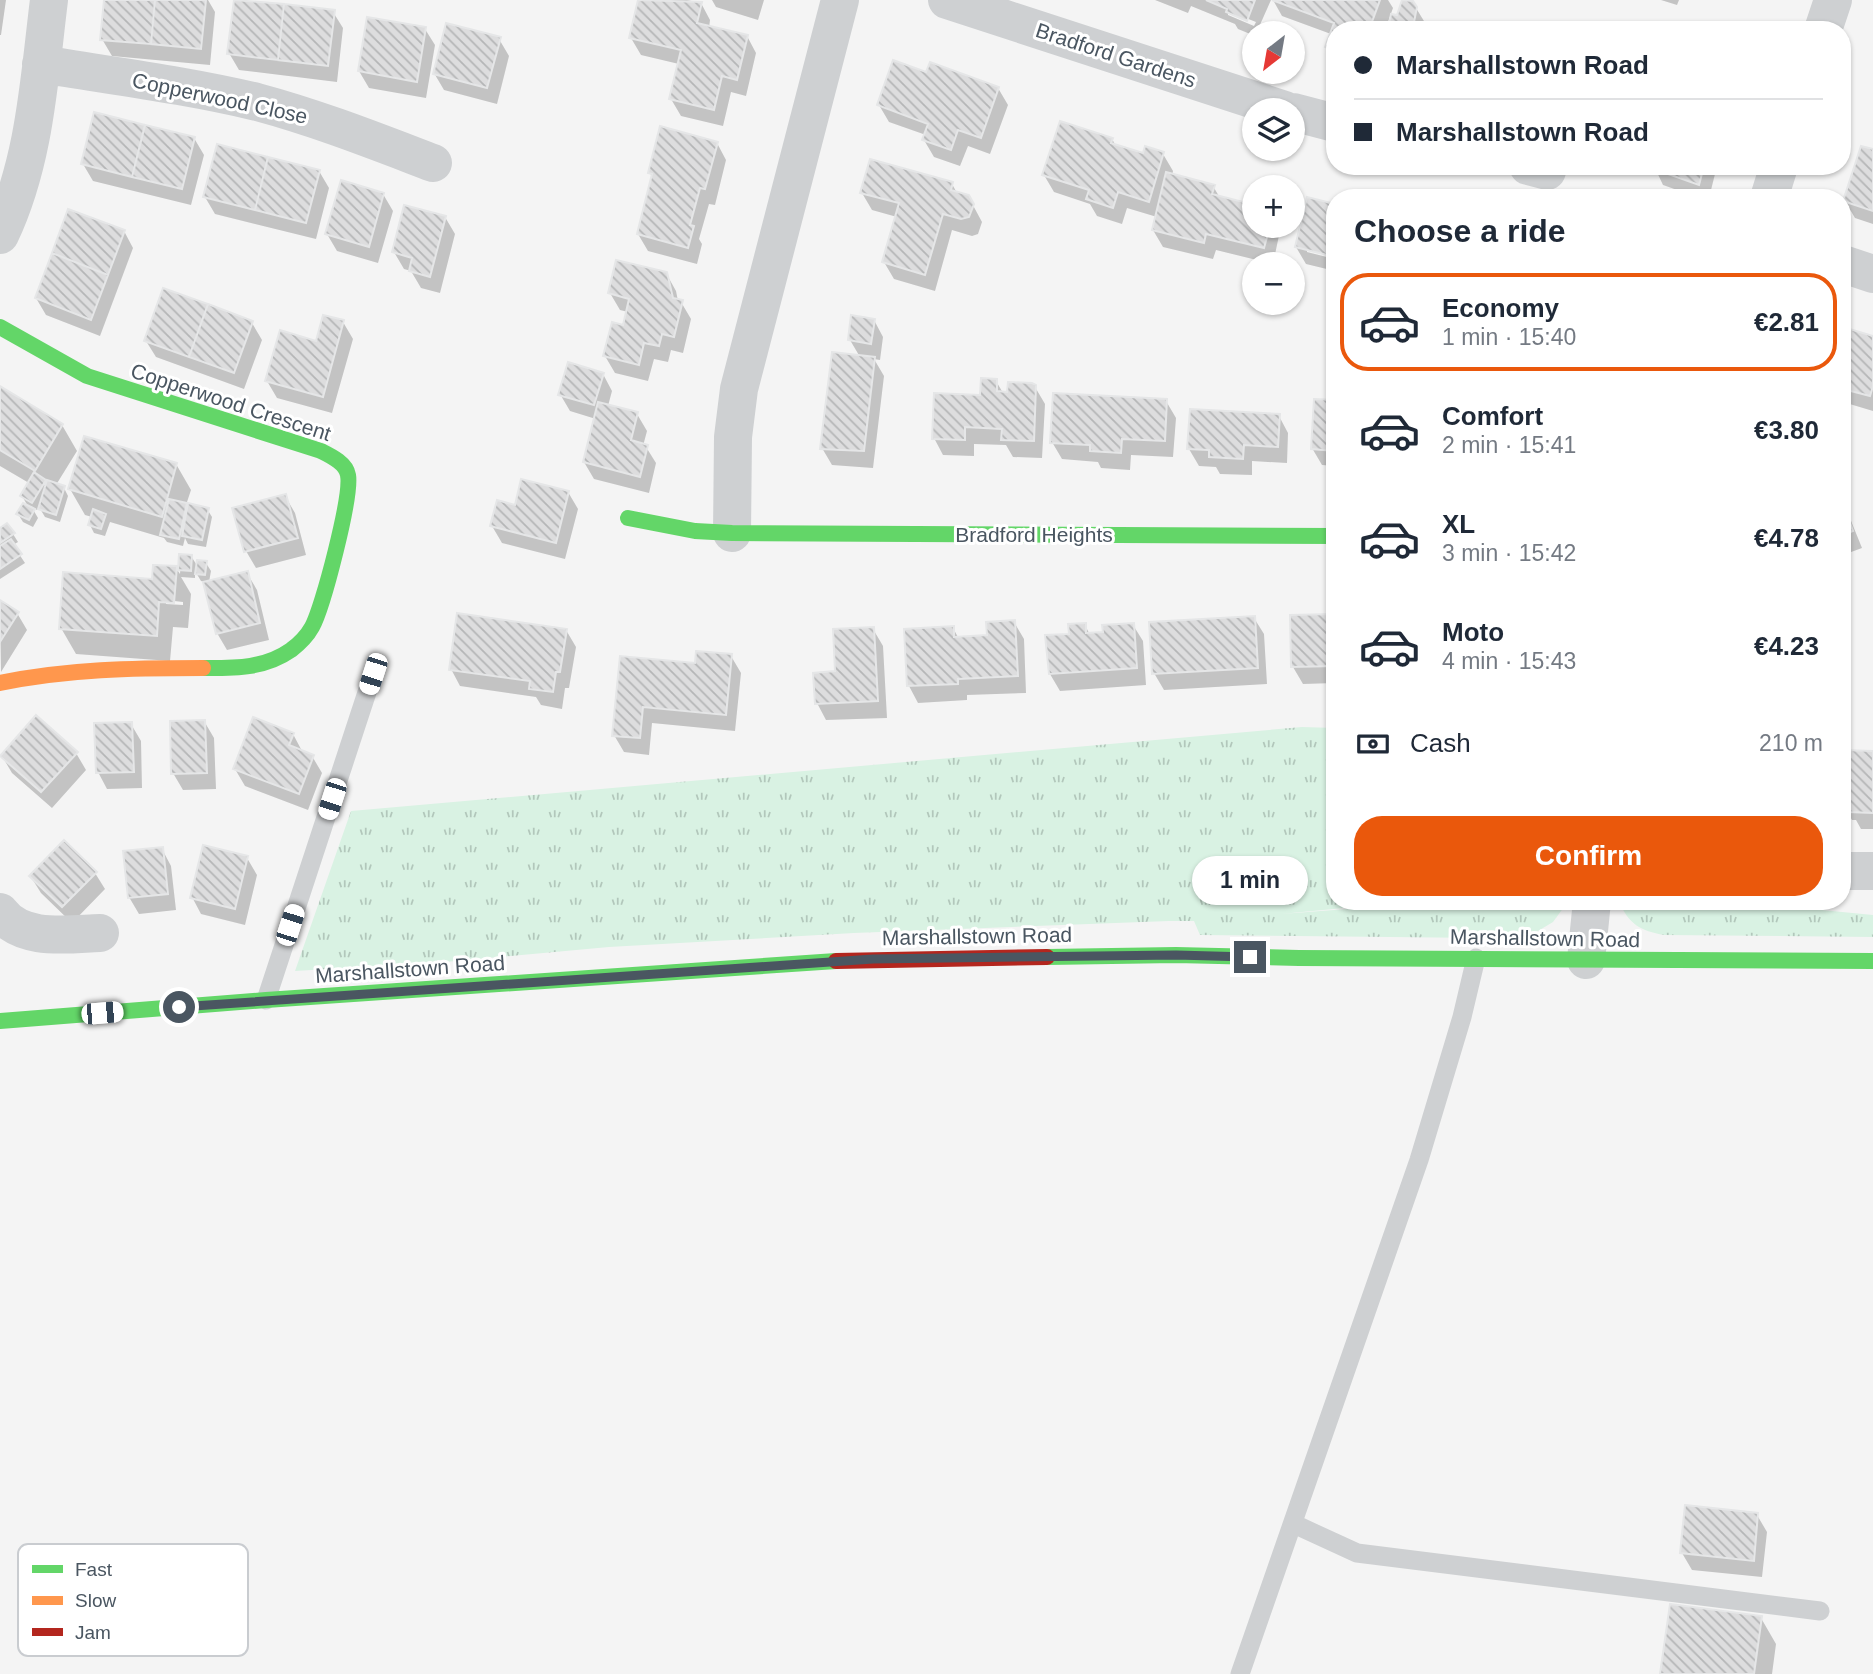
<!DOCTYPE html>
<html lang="en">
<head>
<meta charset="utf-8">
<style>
	:root { --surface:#fff; --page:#f2f2f3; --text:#1f2937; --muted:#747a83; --line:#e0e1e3; --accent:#ea580c }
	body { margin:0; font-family:Helvetica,sans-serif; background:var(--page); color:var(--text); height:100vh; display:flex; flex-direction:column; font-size:26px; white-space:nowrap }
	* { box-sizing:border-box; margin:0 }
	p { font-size:23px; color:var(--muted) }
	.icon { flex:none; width:38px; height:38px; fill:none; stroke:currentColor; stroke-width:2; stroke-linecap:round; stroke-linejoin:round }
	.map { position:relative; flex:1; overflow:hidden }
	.sheet { position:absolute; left:1326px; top:189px; width:525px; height:721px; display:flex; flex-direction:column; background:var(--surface); border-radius:28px; box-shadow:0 2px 5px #0004 }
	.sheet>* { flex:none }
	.banner { position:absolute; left:1326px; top:21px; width:525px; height:154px; border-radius:28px; box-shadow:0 2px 5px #0004; display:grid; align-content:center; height:154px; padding:0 28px; background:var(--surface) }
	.needle { width:46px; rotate:211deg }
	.buttons { position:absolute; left:1242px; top:21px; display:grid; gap:14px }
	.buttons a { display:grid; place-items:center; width:63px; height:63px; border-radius:50%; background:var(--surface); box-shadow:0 2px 5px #0004; font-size:35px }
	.end { position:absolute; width:32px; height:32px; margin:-16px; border:9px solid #4a5661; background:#fff; box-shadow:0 0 0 4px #fff }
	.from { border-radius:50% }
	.bubble { position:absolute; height:49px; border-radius:24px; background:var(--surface); box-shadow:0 2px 5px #0004; font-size:23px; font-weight:800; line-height:49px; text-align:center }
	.car { position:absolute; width:21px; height:42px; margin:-21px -10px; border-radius:9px; box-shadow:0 0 5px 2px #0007; background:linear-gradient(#fff 24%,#345 0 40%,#fff 0 76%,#345 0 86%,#fff 0) }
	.banner b { display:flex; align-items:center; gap:24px; height:66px; font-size:26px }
	.banner b+b { border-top:2px solid var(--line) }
	.banner i { width:18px; height:18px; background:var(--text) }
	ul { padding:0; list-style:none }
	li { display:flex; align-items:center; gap:21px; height:98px; margin:0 14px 10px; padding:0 14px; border:4px solid transparent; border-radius:28px }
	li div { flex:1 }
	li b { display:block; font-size:26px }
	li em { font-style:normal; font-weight:800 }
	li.current { border-color:var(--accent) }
	li>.icon { width:63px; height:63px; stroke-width:1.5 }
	h2 { padding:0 28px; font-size:32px; line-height:84px }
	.pay { display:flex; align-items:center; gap:18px; height:77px; padding:0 28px; font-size:26px }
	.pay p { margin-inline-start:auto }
	.action { display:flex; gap:14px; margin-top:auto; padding:14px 28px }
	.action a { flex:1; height:80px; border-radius:28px; background:var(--accent); color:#fff; font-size:28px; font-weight:800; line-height:80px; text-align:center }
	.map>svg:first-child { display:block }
	.grass { fill:url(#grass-tufts) }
	.shadow { fill:#0003; fill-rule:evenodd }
	.building { fill:url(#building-back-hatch); stroke:#e5e6e7; stroke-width:2 }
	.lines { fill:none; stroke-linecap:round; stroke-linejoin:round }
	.lane { stroke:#ced0d2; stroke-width:19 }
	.street { stroke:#ced0d2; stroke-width:38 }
	.fast { stroke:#63d668; stroke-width:16 }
	.slow { stroke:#ff974d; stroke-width:16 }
	.jam { stroke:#b3261e; stroke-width:16 }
	.route { stroke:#4a5661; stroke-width:9 }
	.labels { text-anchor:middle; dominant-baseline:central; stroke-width:6; stroke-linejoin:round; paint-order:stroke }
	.street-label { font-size:21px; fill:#4a5661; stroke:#fff }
	.key { fill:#fff; stroke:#c9ccd0; stroke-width:2 }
	.key-label { font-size:19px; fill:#4a5661 }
</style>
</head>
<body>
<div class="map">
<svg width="1873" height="1674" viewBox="0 0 1873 1674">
	<defs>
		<pattern id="grass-tufts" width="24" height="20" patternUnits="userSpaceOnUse" patternTransform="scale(1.75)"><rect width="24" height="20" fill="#d9f2e3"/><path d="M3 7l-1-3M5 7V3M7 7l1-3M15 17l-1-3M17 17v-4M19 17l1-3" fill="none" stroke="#b2c7bb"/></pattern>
		<pattern id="building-back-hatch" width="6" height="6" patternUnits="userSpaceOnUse" patternTransform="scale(1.75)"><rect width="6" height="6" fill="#ddddde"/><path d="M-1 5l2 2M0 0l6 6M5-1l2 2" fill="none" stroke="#b5b6b7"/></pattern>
	</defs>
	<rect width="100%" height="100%" fill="#f4f4f4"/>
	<path class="grass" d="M1302,727l33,1v173h83l-137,13 171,-13h114l-2,6 -11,15 -20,12 -49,4 -284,-3 -6,-14h-25l-315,12 -245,14 -164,15 -150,9 56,-160z
		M1619,901h110l144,14v22l-209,-2c-23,-4 -36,-11 -45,-34z"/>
	<path class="shadow" d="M0,0h6l-5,35h-1z
		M106,0h102l7,12 -5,53 -98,-9 -10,-17z
		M235,0l98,12 10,16 -6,54 -98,-12 -10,-17z
		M640,0h47l14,3 9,17 -1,8 38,8 9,17 -10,43 -15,-4 -8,34 -42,-10 -10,-17 8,-35 -38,-9 -10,-17z
		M712,0h52l-6,20 -42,-13z
		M1155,0h116l-16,36 -17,-7 -3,-5 -44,-18 -3,7zM1228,11l28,11 -2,4 -26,-11z
		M1273,0h115l5,8 -8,22h-50v32l-8,-15 4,-13 -49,-18z
		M1661,0h18l-2,5z
		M1416,8l11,18 -37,4 8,-13z
		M425,29l10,16 -9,53 -57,-10 -10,-17z
		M499,39l10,17 -12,48 -53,-14 -10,-17z
		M927,74l71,14 10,17 -18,49 -22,-8 -8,20 -26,-9 -10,-17 2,-5 -37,-13 -10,-17z
		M194,138l10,17 -13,50 -98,-24 -10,-17z
		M1112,139l4,7 28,9 19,-1 10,17 -1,5 41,10 7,12 35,28h26l-8,38 -57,-14 -3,9 -50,-12 -10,-17 4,-13 -30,-9 -5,16 -25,-8 -7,-12 -36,-12 -10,-17z
		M717,143l9,17 -11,45 -6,-1 -10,35 3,5 -5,20 -49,-13 -10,-17 15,-55 -3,-6z
		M1873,151v73l-18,-6 -10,-17z
		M1654,166h63l-8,32h-9l-37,-13z
		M319,171l10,17 -13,51 -101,-25 -10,-17z
		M952,184l5,9 11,3 14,26 -4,12 -6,2 -20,-6 -17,61 -41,-12 -10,-17 13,-45 -25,-7 -10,-17z
		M383,194l10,17 -15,52 -41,-12 -10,-17z
		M1308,199l27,7v49l-28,-7v4l28,7v12l-29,-7 -10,-17z
		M445,217l10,17 -15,59 -19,-5 -10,-17 -7,-2 -10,-17z
		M124,231l9,17 -33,88 -54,-21 -10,-17z
		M666,273l10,18 2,10 3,1 10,17 -8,34 -12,-3 -3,12 -14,-3 -6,22 -33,-8 -10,-17 19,-29 4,-15 -8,-2 -10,-17z
		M874,320l9,17 -3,23 -6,-1 10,17 -11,92 -41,-3 -10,-17 38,-91 -10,-17z
		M343,322l10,17 -21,74 -55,-15 -10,-17z
		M252,323l10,17 -18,49 -88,-32 -10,-16z
		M1843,329l30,9v73l-30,-9z
		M603,374l9,17 -4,15 29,8 10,17 -4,15 3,1 10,16 -7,30 -55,-14 -10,-17 12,-43 -26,-8 -10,-17z
		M996,381l7,12 32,-6 10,17 -3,54 -29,-1 -7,-12 -32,-1v12l-31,-1 -9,-17 47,-41z
		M0,388l62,37 15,26 -21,34 8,3 4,8 -8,26 -15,-5 -6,-10 -2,3 -6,-4 7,12 -5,9 -10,-5 -5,-8 11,-6 -7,-12 7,-13 -29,-17z
		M1315,400l20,2v64l-13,-1 -10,-17z
		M1166,401l10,17 -3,39 -42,-2 -1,15 -29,-2 -3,-6 -36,-3 -10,-17z
		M1279,416l9,17 -1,30 -35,-2v14l-32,-1 -4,-7 -17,-1 -10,-17z
		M176,464l15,26 -5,15 21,4 5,8 -6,30 -18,-3 -3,-6 -2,8 -16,-4 -3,-4 -54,-16 -5,14 -11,-3 -4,-8 2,-8 -7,-2 -15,-26z
		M568,492l10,17 -13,50 -63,-16 -10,-17 24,-19z
		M285,496l10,17 11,42 -50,13 -10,-17z
		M1843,501l19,47 -19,7z
		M0,530l13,4 5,8 -5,3 12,18 -25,16z
		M181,556h10l7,11 8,-4 5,8 -2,11 38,-9 10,17 12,50 -42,10 -10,-17 -12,-51 -4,-1 -6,-10v7l-14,-1 10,17 -3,34 -15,-1 -3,34 -94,-7 -15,-26 115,-60 4,6zM166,600l17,2v3l-17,-1z
		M0,603l17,10 10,17 -26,42z
		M1335,616v67l-32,1 -10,-17 -1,-50z
		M1254,618l10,16 3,50 -103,6 -10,-17z
		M1014,622l10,17 2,54 -59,2v5l-49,3 -9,-17 44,-58 6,11 30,-2z
		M1085,625l5,10 15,-2 28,-8 10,16 3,44 -86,6 -10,-17 -3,-37 24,-2z
		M873,629l10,17 4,72 -61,2 -9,-17 20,-30z
		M566,630l10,17 -7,41h-4l-3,21 -21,-4 -5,-8 -76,-11 -9,-17z
		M731,656l10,17 -6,58 -83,-8 -3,32 -25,-3 -10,-17 7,-77 75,7z
		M204,721l10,17 2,51 -33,1 -10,-17z
		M131,724l10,17 1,47 -35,1 -9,-17z
		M293,734l9,17 10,5 10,17 -14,37 -63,-24 -10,-17z
		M1843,752l30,1v76h-12l-5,-9h-4l-9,-15z
		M76,753l10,17 -34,38 -40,-35 -10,-17z
		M162,849l9,17 5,44 -37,4 -10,-17z
		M247,858l10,17 -12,50 -44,-11 -9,-17z
		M95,873l10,16 -33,34 -31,-30 -10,-16z
		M1757,1515l10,17 -5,45 -70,-7 -10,-17z
		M1761,1618l15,26 -4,30h-109z"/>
	<path class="building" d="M104,0h51l-4,44 -51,-4z
		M155,0h51l-5,49 -50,-5z
		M234,0l50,4 -6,56 -51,-6z
		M638,0l64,2 -5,21 51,12 -11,45 -15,-4 -8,34 -45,-11 12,-49 -52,-12z
		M1206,0h49l-8,21 -21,-9 1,-3z
		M1272,0h108l-11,30h-34v21l-10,-4 9,-24z
		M1402,0l11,1 4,6 -3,15 37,8h-63l3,-16 6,1z
		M284,4l51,6 -7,56 -50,-6z
		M367,17l59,10 -9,55 -59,-11z
		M446,23l55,14 -14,51 -54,-14z
		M893,60l33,12 4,-10 69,25 -18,51 -23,-8 -7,20 -29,-10 6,-16 -51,-19z
		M94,112l51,13 -13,52 -51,-13z
		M1060,121l53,17 -2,5 32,10 2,-7 19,6 -15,50 -31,-10 -5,16 -27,-9 3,-9 -47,-15z
		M145,125l50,12 -13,52 -50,-12z
		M660,126l58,16 -13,47 -5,-1 -10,37 4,1 -6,22 -51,-14 15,-60 -4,-1z
		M217,144l51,13 -13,53 -52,-13z
		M1861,146l12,3v62l-30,-10z
		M268,157l52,13 -14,53 -51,-13z
		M870,159l83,23 -2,8 18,5 5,9 -5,13 -8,2 -18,-5 -18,61 -43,-13 17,-59 -39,-10z
		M1652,166h52l-5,19 -48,-17z
		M1166,172l49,13 -3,9 43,11v21h15l-6,22 -58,-14 -2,9 -52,-13z
		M341,180l43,13 -15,54 -44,-13z
		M1307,197l28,7v53l-40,-10z
		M404,205l42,11 -16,61 -21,-6 3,-13 -20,-6z
		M68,209l57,21 -17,45 -56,-22z
		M52,253l56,22 -17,45 -56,-22z
		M616,260l51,12 6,26 10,2 -9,37 -12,-3 -3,12 -15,-3 -5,22 -36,-9 9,-34 11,3 6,-26 -21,-6z
		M163,288l45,16 -19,53 -45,-16z
		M208,304l45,17 -19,52 -45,-16z
		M323,315l21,5 -21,77 -58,-16 15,-51 36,11z
		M851,315l24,4 -4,25 -23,-4z
		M1843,327l30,9v50l-3,10 -27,-7z
		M832,352l43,5 -11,94 -44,-2z
		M568,362l36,11 -10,32 -36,-10z
		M981,378l16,1v12l10,1 1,-10 24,1 4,2 -2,56 -33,-1 1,-11 -37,-2v13l-33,-1 2,-46 46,2z
		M0,386l63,38 -28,47 -35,-21z
		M1053,393l114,6 -2,42 -43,-2 -1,14 -31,-2v-6l-40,-2z
		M1314,399l21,1v51l-24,-2z
		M598,402l40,10 -7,28 17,5 -8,32 -57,-15z
		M1190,409l90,5 -2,33 -34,-2 -1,14 -34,-2v-7l-22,-1z
		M84,436l93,27 -15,54 -94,-28z
		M34,472l12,8 -14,23 -12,-7z
		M521,479l48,12 -13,52 -66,-17 7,-26 18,5z
		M47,480l18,6 -9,29 -18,-6z
		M286,494l12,44 -54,14 -12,-44z
		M169,499l18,4 -8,36 -19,-4z
		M23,503l12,6 -6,11 -13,-6z
		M188,503l21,5 -7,32 -20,-4z
		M1843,504l10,27 -10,4z
		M93,509l13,5 -5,15 -13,-4z
		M7,523l8,10 -15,10v-15z
		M11,539l11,15 -22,15v-23z
		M179,554l13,1 -1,16 -13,-1z
		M197,560l10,1 -2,14 -10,-1z
		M153,565l24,1 -3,37 -15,-1 -2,34 -98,-7 4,-57 89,7z
		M248,571l12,52 -44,11 -13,-52z
		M0,600l19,12 -19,30z
		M457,613l110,16 -7,43h-4l-3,20 -24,-3 1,-8 -81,-11z
		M1335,614v52l-44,1 -1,-52z
		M1255,616l3,52 -106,6 -3,-52z
		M1015,620l3,56 -60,3v5l-51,2 -3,-57 50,-3v11l33,-2 -1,-13z
		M1086,623v10l17,-1 -1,-7 32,-2 3,45 -88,6 -4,-39 24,-1 -1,-10z
		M874,627l4,74 -63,3 -2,-31 22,-2 -2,-42z
		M696,651l36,3 -6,61 -83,-8 -3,31 -28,-2 8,-80 75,7z
		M36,715l42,37 -37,40 -41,-36z
		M253,717l41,16 -5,12 25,10 -15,39 -66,-25z
		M205,720l2,53 -36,1 -1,-53z
		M132,722l2,50 -38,1 -2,-50z
		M1843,750l30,1v62l-24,-1 -2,-8h-4z
		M64,840l33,32 -35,35 -33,-31z
		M203,845l45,11 -13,53 -45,-11z
		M163,847l5,47 -40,4 -5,-47z
		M1685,1505l73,8 -4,48 -74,-8z
		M1670,1604l92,12 -8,58h-94z"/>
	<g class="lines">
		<path class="lane" d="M266,1000l107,-326
			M1294,1524l63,29 463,58
			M1240,1674l179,-514 43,-143 14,-59"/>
		<path class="street" d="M947,0l338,110
			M1823,30l10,-30
			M41,64c72,12 145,21 216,38 60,16 118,39 176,61
			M1293,112l42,11
			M1528,166l19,5
			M1769,198l10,-32
			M0,235c35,-74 39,-155 49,-235
			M1843,264l30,10
			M732,533l1,-96 6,-48 101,-389
			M1843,871h30
			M0,912c22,30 68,22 100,21
			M1586,960l6,-59"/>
		<path class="fast" d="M0,327l87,49 234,75c10,5 25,12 27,24 4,21 -25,132 -36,152 -5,9 -13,17 -21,23 -27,19 -57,18 -88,18
			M628,518l67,13 37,2 603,3
			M1047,957l129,-2 123,3 574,3
			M0,1021l266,-21 570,-39"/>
		<path class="slow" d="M0,683c67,-14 134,-15 203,-15"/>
		<path class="jam" d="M836,961l211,-4"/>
	</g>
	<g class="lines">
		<path class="route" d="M179,1007l694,-48 303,-4 74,2"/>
	</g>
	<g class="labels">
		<g class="street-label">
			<text transform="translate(1116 55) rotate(18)">Bradford Gardens</text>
			<text transform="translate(220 98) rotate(12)">Copperwood Close</text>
			<text transform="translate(231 402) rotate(18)">Copperwood Crescent</text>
			<text x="1034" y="534">Bradford Heights</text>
			<text transform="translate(977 936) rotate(-1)">Marshallstown Road</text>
			<text transform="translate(1545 938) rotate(1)">Marshallstown Road</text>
			<text transform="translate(410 969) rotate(-4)">Marshallstown Road</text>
		</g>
	</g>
	<rect x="18" y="1544" width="230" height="112" rx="10" class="key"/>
	<rect x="32" y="1565" width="31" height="8" fill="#63d668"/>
	<rect x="32" y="1596" width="31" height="9" fill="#ff974d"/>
	<rect x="32" y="1628" width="31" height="8" fill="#b3261e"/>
	<g class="key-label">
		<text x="75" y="1576">Fast</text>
		<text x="75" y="1607">Slow</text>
		<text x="75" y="1639">Jam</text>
	</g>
</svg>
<div class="buttons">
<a><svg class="needle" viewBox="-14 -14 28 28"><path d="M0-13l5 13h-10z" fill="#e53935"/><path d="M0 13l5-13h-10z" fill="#747a83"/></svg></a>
<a><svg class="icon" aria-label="layers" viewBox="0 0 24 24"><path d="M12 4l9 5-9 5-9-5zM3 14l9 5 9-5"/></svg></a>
<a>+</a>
<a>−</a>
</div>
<i class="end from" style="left:179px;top:1007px"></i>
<i class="end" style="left:1250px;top:957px"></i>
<div class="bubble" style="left:1192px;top:856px;width:116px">1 min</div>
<i class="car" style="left:373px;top:674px;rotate:198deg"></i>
<i class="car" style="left:332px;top:799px;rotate:198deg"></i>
<i class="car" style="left:290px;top:925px;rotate:18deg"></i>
<i class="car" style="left:102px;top:1013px;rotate:85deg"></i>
<div class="banner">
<b><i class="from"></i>Marshallstown Road</b>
<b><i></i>Marshallstown Road</b>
</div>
<section class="sheet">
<h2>Choose a ride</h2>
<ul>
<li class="current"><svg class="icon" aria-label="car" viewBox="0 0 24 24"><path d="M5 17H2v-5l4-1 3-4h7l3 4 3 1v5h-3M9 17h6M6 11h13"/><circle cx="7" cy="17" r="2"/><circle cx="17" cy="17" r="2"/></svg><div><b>Economy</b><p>1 min · 15:40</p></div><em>€2.81</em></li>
<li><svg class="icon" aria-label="car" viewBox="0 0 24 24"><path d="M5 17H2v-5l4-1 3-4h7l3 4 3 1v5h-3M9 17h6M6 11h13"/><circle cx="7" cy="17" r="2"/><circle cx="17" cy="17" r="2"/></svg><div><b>Comfort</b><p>2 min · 15:41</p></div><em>€3.80</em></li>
<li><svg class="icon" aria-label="car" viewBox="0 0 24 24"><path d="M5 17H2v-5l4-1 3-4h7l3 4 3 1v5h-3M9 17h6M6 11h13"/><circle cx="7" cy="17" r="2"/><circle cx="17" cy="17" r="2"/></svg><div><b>XL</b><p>3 min · 15:42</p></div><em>€4.78</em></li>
<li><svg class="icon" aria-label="car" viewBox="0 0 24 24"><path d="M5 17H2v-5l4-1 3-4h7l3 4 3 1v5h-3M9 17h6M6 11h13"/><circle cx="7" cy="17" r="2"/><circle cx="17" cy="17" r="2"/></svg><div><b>Moto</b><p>4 min · 15:43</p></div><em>€4.23</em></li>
</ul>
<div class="pay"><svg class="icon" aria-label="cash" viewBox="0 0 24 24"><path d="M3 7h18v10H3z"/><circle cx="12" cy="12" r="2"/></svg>Cash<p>210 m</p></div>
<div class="action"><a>Confirm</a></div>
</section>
</div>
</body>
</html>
